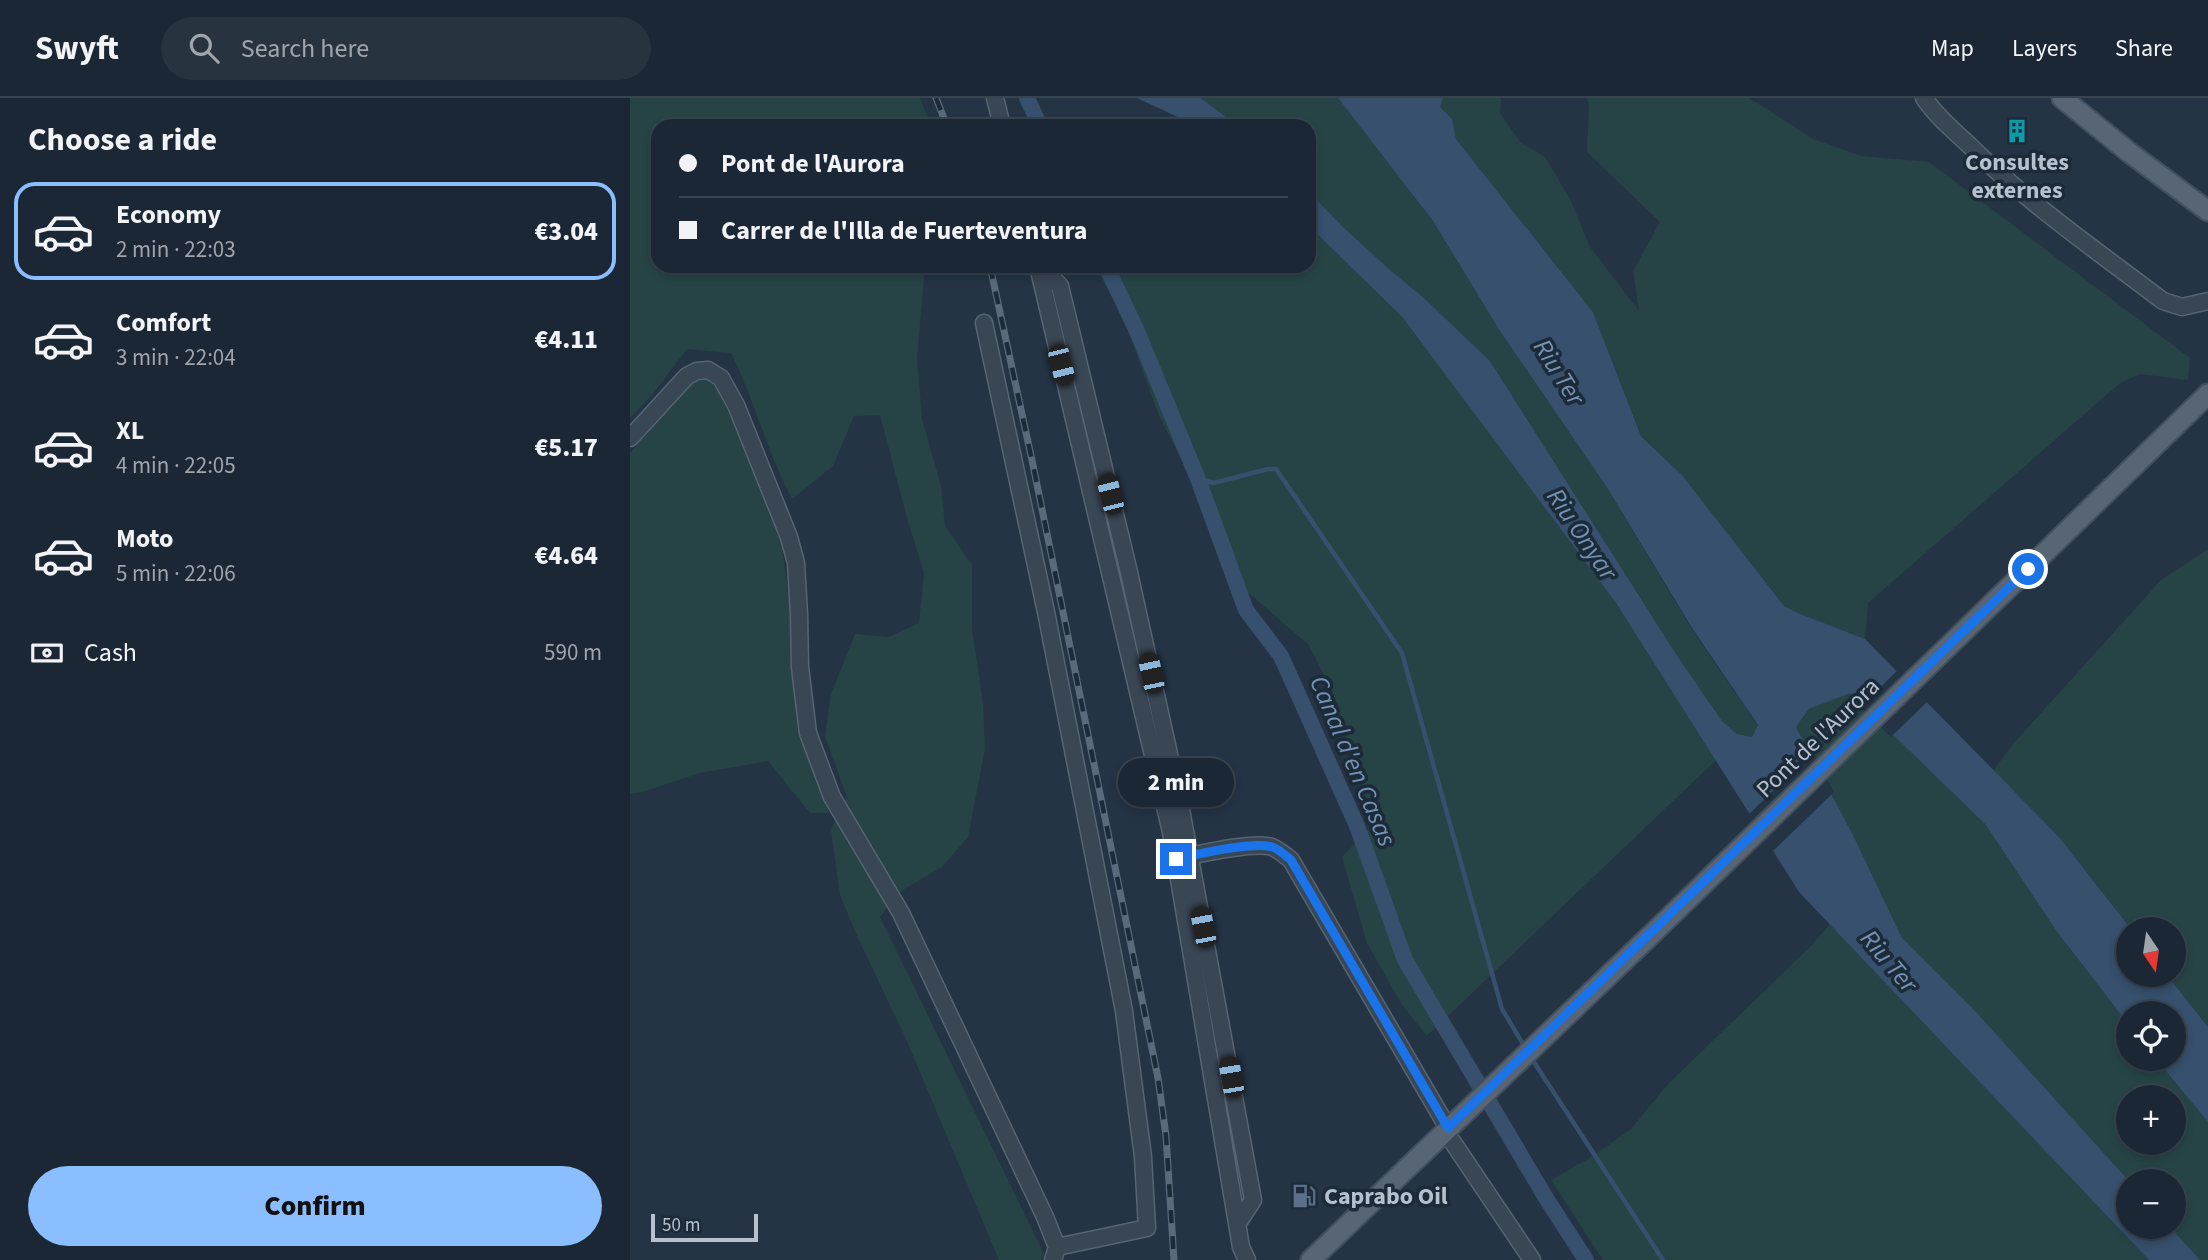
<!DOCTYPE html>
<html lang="en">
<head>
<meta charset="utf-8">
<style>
	:root { --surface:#1b2734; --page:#283340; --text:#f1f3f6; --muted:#a0a5ac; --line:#39444f; --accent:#8abeff }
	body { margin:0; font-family:"Source Sans 3",sans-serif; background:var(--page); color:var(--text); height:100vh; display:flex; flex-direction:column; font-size:26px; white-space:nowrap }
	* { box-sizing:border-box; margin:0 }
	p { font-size:23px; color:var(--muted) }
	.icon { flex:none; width:38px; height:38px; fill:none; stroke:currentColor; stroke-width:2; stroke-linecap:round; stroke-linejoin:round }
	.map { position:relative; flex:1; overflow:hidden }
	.drawer { display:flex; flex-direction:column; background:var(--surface); width:630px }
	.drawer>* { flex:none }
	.top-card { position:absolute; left:21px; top:21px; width:665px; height:154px; border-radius:21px; box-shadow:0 4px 10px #0003,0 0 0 2px var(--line); display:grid; align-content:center; height:154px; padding:0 28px; background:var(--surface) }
	.needle { width:46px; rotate:167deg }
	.buttons { position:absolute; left:1486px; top:819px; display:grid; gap:14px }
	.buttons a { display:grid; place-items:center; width:70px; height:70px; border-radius:50%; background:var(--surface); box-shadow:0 4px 10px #0003,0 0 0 2px var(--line); font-size:35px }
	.scale { position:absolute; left:21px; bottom:18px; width:107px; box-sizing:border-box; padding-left:7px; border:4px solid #b6c1ce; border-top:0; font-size:19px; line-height:24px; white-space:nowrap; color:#b6c1ce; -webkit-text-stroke:5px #1d2b39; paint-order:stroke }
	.end { position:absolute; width:32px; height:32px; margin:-16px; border:9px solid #1a73e8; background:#fff; box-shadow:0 0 0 4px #fff }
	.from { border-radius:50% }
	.bubble { position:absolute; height:49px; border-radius:24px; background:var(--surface); box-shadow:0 4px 10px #0003,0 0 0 2px var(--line); font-size:23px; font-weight:800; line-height:49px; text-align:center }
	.car { position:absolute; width:21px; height:42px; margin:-21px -10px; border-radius:9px; box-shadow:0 0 5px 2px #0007; background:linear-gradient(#222 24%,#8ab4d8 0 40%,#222 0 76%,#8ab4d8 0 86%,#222 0) }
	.top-card b { display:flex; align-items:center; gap:24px; height:66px; font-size:26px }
	.top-card b+b { border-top:2px solid var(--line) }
	.top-card i { width:18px; height:18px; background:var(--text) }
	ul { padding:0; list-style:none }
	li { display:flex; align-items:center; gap:21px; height:98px; margin:0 14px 10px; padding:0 14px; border:4px solid transparent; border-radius:21px }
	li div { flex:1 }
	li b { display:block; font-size:26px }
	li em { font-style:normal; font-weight:800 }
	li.selected { border-color:var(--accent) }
	li>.icon { width:63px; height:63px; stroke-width:1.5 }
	h2 { padding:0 28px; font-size:32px; line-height:84px }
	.pay { display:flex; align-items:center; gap:18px; height:77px; padding:0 28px; font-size:26px }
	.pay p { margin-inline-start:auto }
	.button { display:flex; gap:14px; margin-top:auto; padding:14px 28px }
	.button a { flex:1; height:80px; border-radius:42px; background:var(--accent); color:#111; font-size:28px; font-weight:800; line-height:80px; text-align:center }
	header { display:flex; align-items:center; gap:42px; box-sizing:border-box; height:98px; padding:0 35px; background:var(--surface); border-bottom:2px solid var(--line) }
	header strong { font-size:33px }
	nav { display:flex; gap:38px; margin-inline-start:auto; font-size:24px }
	.search { width:490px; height:63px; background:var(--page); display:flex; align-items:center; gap:18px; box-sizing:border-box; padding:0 24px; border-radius:38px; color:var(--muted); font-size:26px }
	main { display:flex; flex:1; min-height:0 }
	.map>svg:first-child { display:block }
	.green { fill:#264446; fill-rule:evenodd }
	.water { fill:#36506d }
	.pier { fill:#243445 }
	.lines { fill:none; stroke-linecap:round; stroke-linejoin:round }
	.stream { stroke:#36506d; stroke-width:4.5 }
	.canal { stroke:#36506d; stroke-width:16 }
	.minor-casing { stroke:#576471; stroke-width:19 }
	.major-casing { stroke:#424f5d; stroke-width:23 }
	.minor { stroke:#394654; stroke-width:16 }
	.major { stroke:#576574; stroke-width:19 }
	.rail-casing { stroke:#5a6a7b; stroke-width:7 }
	.rail { stroke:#1d2b39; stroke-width:4.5; stroke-dasharray:13; stroke-linecap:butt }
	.route { stroke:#1a73e8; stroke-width:9 }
	.labels { text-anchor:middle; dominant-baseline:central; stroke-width:7; stroke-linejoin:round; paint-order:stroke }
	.poi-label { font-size:24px; font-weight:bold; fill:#b6c1ce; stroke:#1d2b39 }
	.street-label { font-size:24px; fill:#b6c1ce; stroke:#1d2b39 }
	.water-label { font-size:26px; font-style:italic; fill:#7393b4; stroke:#1d2b39 }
</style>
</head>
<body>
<header>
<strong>Swyft</strong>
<div class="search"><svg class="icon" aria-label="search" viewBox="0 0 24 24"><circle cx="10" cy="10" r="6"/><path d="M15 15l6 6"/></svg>Search here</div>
<nav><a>Map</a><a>Layers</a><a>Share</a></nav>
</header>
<main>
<section class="drawer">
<h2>Choose a ride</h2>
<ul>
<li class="selected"><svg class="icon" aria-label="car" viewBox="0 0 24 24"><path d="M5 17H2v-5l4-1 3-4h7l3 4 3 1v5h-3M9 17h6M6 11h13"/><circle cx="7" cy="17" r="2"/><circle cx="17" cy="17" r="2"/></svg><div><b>Economy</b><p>2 min · 22:03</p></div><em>€3.04</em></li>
<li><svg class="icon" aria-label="car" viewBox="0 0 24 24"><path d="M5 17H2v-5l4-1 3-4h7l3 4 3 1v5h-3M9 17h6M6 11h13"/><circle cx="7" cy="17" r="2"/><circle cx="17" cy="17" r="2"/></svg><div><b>Comfort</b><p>3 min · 22:04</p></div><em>€4.11</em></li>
<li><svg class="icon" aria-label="car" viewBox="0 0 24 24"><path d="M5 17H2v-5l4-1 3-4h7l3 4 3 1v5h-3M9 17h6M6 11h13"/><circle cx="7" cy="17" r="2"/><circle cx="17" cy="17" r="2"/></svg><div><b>XL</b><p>4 min · 22:05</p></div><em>€5.17</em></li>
<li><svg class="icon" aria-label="car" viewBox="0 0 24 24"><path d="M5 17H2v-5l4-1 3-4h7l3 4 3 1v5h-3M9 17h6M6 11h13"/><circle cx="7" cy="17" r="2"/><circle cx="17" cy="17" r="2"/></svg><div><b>Moto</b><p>5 min · 22:06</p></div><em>€4.64</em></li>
</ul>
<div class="pay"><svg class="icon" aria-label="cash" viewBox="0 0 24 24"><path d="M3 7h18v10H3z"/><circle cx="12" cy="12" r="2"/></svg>Cash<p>590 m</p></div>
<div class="button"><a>Confirm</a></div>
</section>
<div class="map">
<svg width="1578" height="1162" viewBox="0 0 1578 1162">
	<rect width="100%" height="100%" fill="#243445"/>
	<path class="green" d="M0,0h290l11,28h-273v140h267l-8,92 5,61 19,67 4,40 27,39v63l11,76 2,45 -17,88 -26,30 -41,24 -21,26 164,337 -3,6h-42l-93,-221 -48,-101 -18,-43 -9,-65 16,-33 -22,-61 6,-42 24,-60 34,3 30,-14 5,-50 -17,-55 -27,-103 -26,1 -21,50 -41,33c-25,-47 -37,-98 -61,-146l-44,-4 -35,46 -22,23z
		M571,0h137l95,123 65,107 110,161 83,139 67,98 -6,11 -15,-3 -15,-13 -46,-67 -186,-293 -66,-63 -35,-29 -46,-42 -34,-35v-66h-71z
		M813,0h58l-1,15 21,30 24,14 25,42 20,48 49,64 -6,-40 27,-49 -73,-70 2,-49 -3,-5h163l64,41 48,17 68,6 261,196 -2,22 -48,-6 -20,9 -252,220 -3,36 -67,-26 -14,-7 -102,-131 -41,-40 -48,-123 -137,-173 -4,-20 -12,-12z
		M554,22l8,6h-52l11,-3z
		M679,128l94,92 213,285 100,157 -289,276 -25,-31 -35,-62 -25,-86 32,-34 -42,-132 -23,-46 -87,-75 -25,-80 -37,-72 -37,-101 -28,-51h214z
		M76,281l13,11 61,142 10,76 8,121 31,84h-19l-42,-52 -68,12 -58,19 -12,2v-341l64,-71z
		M1578,451v478l-41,-52h7v-46h-43l-72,-92 -66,-66 20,-27 148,-164z
		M1220,594l135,132 73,109 70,91v35h28l52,63v138h-8l-30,-33h4v-46h-45l-151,-167 -76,-76 -48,-101 -58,-110 13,-18zM1498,999h46v46h-46z
		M1200,826l319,336h-546l-52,-80 39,-22 41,-29 38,-46 142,-137z"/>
	<path class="water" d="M507,0h64l37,28h-46l-8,-6z
		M708,0h105l-3,9 12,12 4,20 137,173 48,124 41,39 102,131 14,7 67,26 194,198 72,92h-3v46h39l41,52v95l-52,-63h18v-46h-46v11l-70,-91 -73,-109 -135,-131 -41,16 -13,18 58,110 48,101 76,76 151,167 -1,46h42l30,33h-51l-350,-368 -183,-289 -213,-285 -94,-92v-34l34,35 46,42 35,29 66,63 186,293 46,67 15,13 15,3 6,-12 -66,-97 -84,-139 -110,-161 -65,-107z"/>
	<path class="pier" d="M1269,571l30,31 -38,37 -31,-30z
		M1183,654l21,40 -63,61 -24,-37z"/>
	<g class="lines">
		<path class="stream" d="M568,381l16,4 54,-14h8l126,184 100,356 24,40
			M900,958l133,204"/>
		<path class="canal" d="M397,0l13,28
			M476,168l31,65 61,148 48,131 35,46 76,170 48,134 141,238 40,62"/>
		<g class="minor-casing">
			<path id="minor" d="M365,0l7,28
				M1294,0c12,18 29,32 45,47 59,58 128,106 194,156l19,6 26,-6
				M408,168l133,566 70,415 6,13
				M411,168l19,20 68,282 52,236 73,396 -15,23
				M354,225l62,289 78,399 19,146 4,71 -90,19
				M0,340l57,-62 10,-5 11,-1 13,8 15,27 53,132 7,26 3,51 1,53 8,66 24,64 69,116 144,304 12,30 -4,13
				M549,760c21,-4 75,-17 93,-11 7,3 13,8 19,13l157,268
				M822,1043l80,119"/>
		</g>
		<g class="major-casing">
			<path id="major" d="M1432,0l68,55 78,58
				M681,1162l343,-328 554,-538"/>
		</g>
		<use href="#minor" class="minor"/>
		<use href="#major" class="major"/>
		<g class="rail-casing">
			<path id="rail" d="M306,0l11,28
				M360,168l43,199 125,613 8,58 8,124"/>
		</g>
		<use href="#rail" class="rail"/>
	</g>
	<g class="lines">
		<path class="route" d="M546,761c22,-5 76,-18 96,-12 7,2 13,8 19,13l157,268 580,-559"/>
	</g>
	<defs>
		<g id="building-bare" transform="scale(1.89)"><path d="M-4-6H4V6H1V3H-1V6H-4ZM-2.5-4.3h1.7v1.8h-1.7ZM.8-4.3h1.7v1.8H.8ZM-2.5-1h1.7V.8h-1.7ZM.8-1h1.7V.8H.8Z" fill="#0f9aa8" stroke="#1d2b39" stroke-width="2.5" paint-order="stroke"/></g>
		<g id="fuel-bare" transform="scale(1.89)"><path d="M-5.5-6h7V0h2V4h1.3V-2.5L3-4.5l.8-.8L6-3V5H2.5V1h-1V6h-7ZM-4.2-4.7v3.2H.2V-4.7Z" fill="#5c6f8a" stroke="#1d2b39" stroke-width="2.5" paint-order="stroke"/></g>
	</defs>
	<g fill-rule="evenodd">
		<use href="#building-bare" x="1387" y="33"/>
		<use href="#fuel-bare" x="674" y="1098"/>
	</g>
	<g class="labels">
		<g class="poi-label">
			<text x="1387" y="64">Consultes<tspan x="1387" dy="28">externes</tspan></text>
			<text x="694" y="1098" text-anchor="start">Caprabo Oil</text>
		</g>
		<g class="street-label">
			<text transform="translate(1188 640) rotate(-44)">Pont de l'Aurora</text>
		</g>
		<g class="water-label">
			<text transform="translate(929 274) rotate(58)">Riu Ter</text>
			<text transform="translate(952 436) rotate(56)">Riu Onyar</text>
			<text transform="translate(723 663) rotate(67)">Canal d'en Casas</text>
			<text transform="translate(1259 863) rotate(50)">Riu Ter</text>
		</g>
	</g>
</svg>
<div class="buttons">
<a><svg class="needle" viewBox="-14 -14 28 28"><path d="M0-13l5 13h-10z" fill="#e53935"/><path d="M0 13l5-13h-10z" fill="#a0a5ac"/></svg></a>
<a><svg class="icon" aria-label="locate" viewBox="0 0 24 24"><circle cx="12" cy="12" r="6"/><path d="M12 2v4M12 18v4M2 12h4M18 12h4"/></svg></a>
<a>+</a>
<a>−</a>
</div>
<div class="scale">50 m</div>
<i class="end from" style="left:1398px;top:471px"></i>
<i class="end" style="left:546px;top:761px"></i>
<div class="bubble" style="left:488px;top:660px;width:116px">2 min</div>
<i class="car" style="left:431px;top:267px;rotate:166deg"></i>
<i class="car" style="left:480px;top:396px;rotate:346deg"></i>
<i class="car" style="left:521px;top:575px;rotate:348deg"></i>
<i class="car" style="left:573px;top:829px;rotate:349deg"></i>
<i class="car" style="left:601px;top:979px;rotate:350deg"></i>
<div class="top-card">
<b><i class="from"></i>Pont de l'Aurora</b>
<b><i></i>Carrer de l'Illa de Fuerteventura</b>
</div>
</div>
</main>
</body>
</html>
